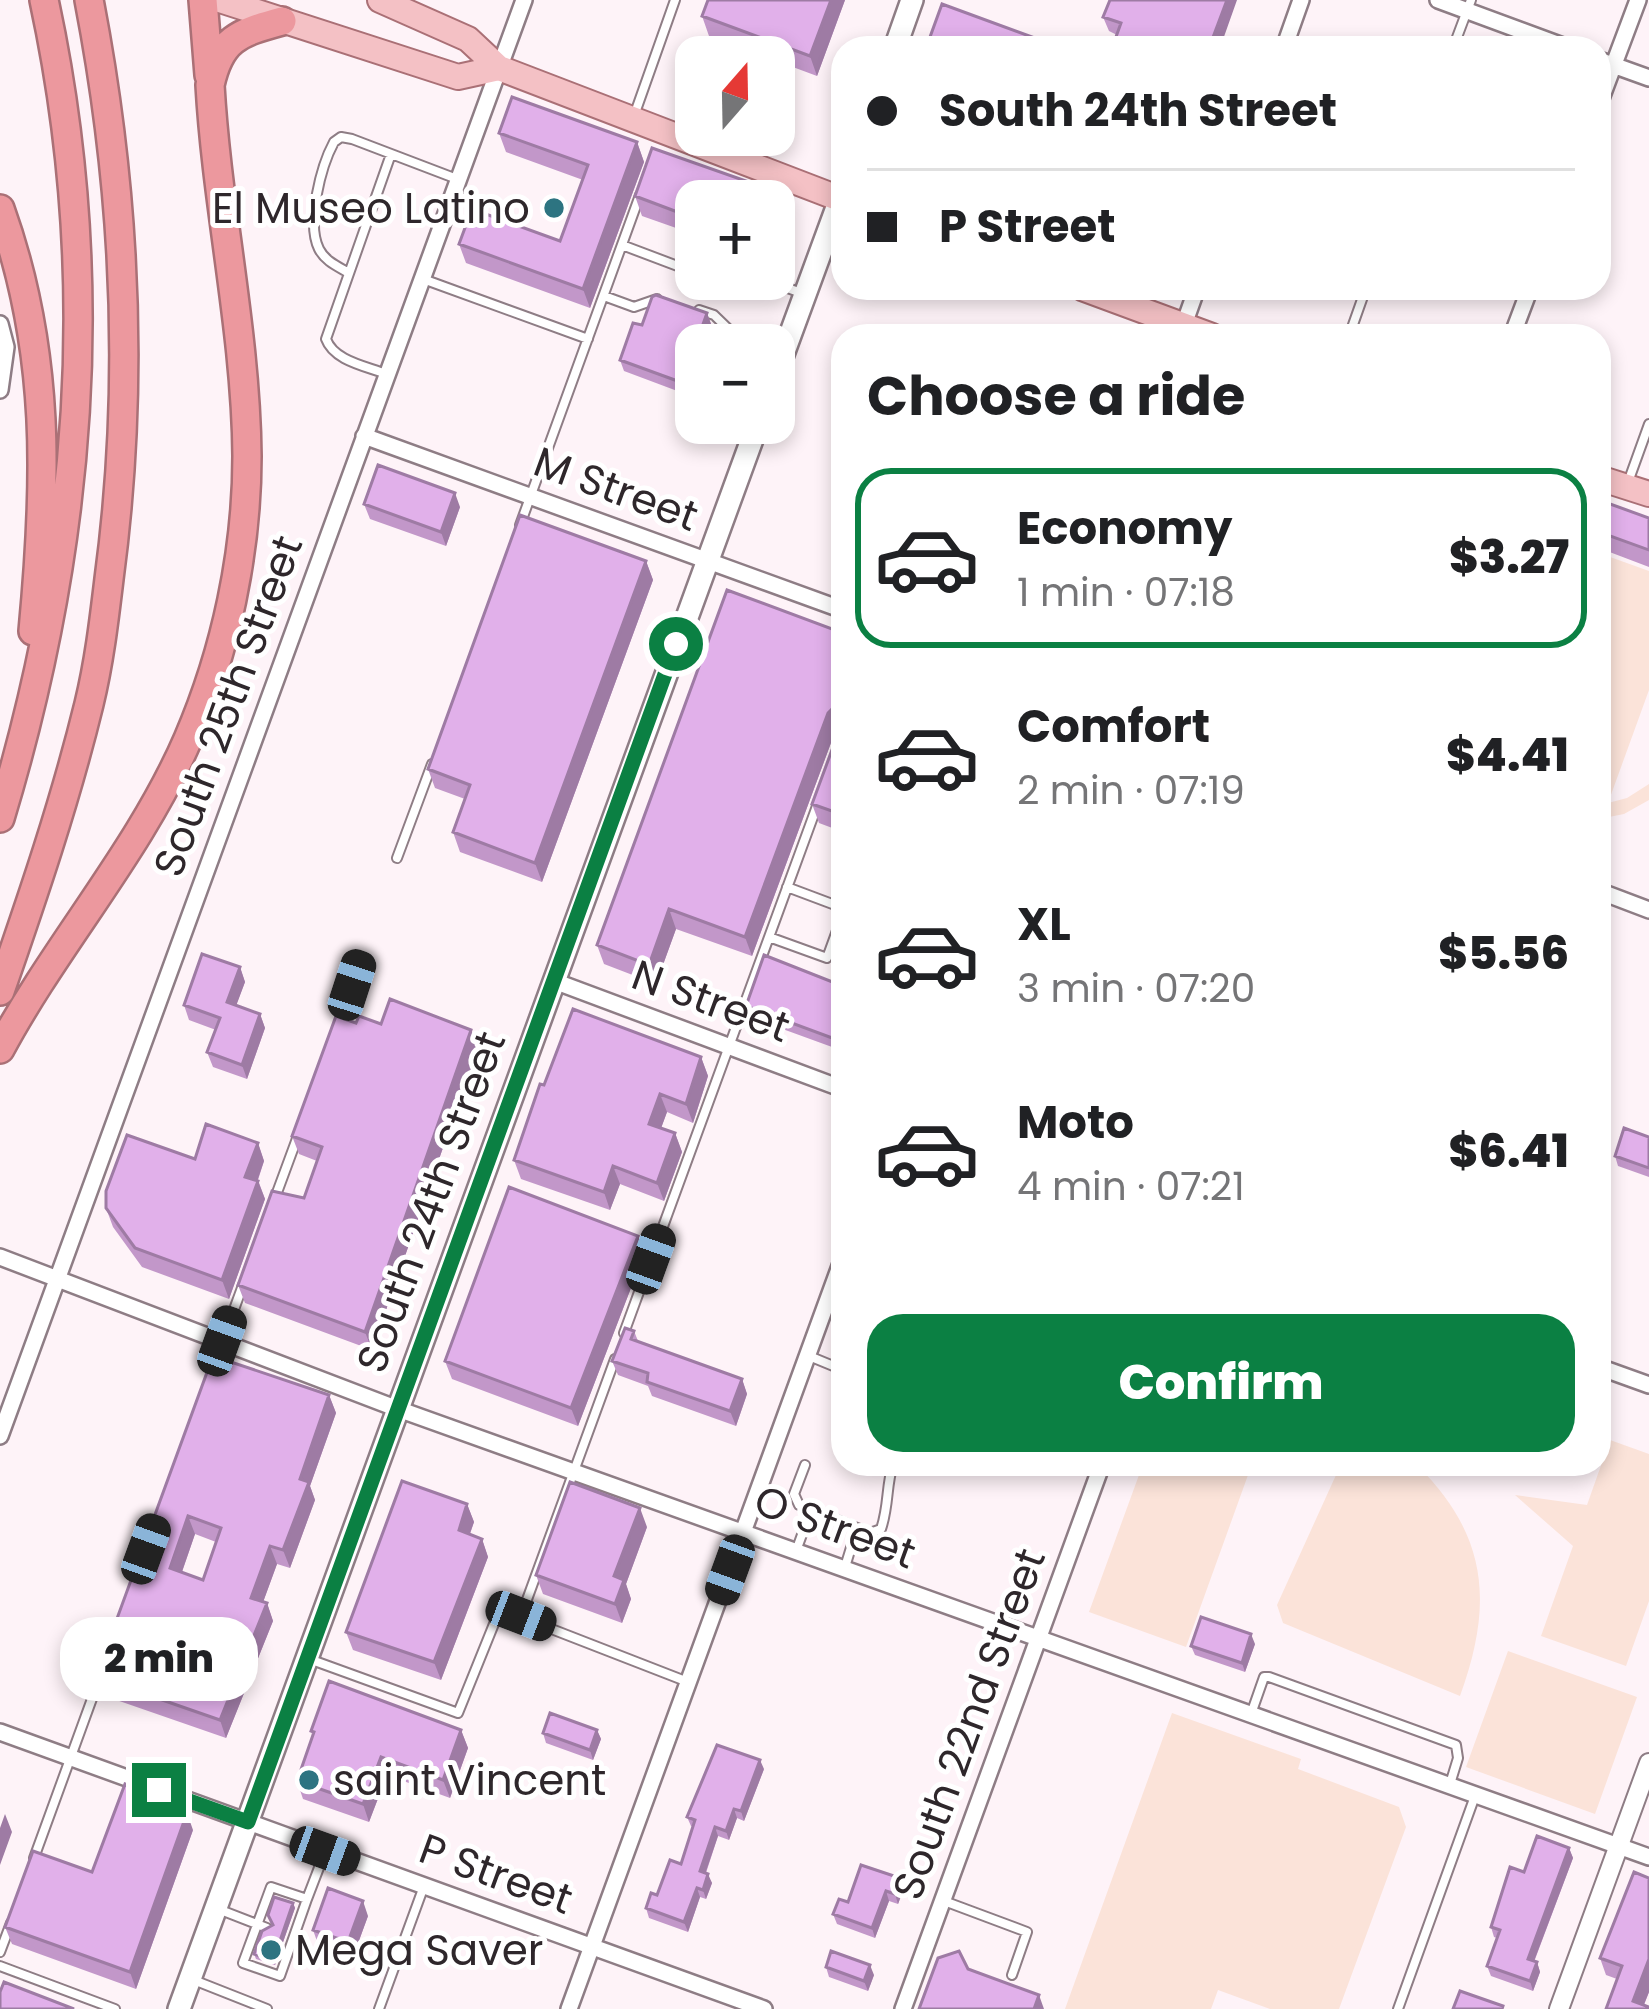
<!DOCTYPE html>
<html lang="en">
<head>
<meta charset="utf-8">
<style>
	:root { --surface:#fff; --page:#f6f6f6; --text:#202124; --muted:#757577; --line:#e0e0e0; --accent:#0b8043 }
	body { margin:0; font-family:Poppins,sans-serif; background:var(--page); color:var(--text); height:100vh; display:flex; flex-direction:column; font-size:45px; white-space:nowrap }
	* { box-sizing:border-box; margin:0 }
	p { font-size:39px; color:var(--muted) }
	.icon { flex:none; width:66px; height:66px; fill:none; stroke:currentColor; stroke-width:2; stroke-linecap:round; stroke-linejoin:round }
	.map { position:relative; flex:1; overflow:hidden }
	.panel { position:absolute; left:831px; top:324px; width:780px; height:1152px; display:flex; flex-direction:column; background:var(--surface); border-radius:36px; box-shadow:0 6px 18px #0003 }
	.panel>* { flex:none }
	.hud { position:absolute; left:831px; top:36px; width:780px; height:264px; border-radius:36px; box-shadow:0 6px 18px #0003; display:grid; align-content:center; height:264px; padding:0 36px; background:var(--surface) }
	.needle { width:78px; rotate:20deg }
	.buttons { position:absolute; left:675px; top:36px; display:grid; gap:24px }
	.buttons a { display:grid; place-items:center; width:120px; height:120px; border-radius:24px; background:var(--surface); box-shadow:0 6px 18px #0003; font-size:60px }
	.end { position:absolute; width:54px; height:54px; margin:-27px; border:15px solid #0b8043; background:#fff; box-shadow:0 0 0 6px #fff }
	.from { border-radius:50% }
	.bubble { position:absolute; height:84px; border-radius:36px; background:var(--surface); box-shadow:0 6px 18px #0003; font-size:39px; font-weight:800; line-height:84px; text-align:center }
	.car { position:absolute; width:36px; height:72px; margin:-36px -18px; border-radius:15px; box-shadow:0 0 9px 3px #0007; background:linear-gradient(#222 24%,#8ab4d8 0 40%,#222 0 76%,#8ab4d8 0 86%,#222 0) }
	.hud b { display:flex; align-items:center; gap:42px; height:114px; font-size:45px }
	.hud b+b { border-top:3px solid var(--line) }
	.hud i { width:30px; height:30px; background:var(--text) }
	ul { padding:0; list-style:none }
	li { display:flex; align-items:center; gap:36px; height:180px; margin:0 24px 18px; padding:0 12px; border:6px solid transparent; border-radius:36px }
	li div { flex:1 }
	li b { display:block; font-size:45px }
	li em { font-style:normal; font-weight:800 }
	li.active { border-color:var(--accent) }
	li>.icon { width:108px; height:108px; stroke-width:1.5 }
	h2 { padding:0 36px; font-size:54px; line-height:144px }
	.button { display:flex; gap:24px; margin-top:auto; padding:24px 36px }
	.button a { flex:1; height:138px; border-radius:36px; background:var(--accent); color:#fff; font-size:48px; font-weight:800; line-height:138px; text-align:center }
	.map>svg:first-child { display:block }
	.green { fill:#fbe3d9 }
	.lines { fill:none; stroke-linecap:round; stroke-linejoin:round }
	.service-casing { stroke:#8e7d85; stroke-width:12 }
	.minor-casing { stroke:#8e7d85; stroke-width:20 }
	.tertiary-casing { stroke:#8e7d85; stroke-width:22 }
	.secondary-casing { stroke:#8e7d85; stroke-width:26 }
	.primary-casing { stroke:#aa7076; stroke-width:28 }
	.motorway-casing { stroke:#aa7076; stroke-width:32 }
	.service { stroke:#fff; stroke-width:8 }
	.minor { stroke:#fff; stroke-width:15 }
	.tertiary { stroke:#fff; stroke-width:18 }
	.secondary { stroke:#fff; stroke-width:21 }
	.primary { stroke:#f4c1c5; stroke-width:24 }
	.motorway { stroke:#ec989e; stroke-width:27 }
	.wall { fill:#c297c9; fill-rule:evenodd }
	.shaded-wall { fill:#9e7ba4 }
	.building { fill:#e1b0ea; stroke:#9e7ba4; stroke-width:3; fill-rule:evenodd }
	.route { stroke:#0b8043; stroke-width:15 }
	.poi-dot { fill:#2d7481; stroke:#fff; stroke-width:4.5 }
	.labels { text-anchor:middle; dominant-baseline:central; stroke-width:10; stroke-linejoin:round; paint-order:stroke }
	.poi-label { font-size:42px; fill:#2e272b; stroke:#fff; text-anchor:start }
	.street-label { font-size:42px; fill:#2e272b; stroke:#fff }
</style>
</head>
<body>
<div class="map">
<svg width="1649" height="2009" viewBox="0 0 1649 2009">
	<rect width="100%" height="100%" fill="#fef3f8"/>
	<path class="green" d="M1599,553l50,18v119l-41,113 19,-5 22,-14v16l-25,14 -25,5z
		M1610,1440l39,14v147l-23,65 -85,-30 32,-90 -58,-51 72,10z
		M1143,1464h109l-66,183 -97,-35z
		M1341,1464l77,2c71,71 75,139 42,230l-177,-73 -6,-18z
		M1508,1651l129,46 -42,117 -129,-47z
		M1172,1713l129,46 -3,10 101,38 7,20 -67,182h-69l-52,-19 -7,19h-146z"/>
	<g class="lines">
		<g class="service-casing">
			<path id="service" d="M1453,48l18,-48
				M635,113l40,-113
				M622,245l74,28
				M349,273c-12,-7 -24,-12 -30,-24 -13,-26 2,-83 15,-107l7,-5 11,2 105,40
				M423,279l165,60
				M763,279l41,15
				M604,296l30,11 23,-8
				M699,310l15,5 31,30
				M1349,336l17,-48
				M386,374c-20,-8 -52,-13 -60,-35l65,-185
				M1627,485l22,-61
				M520,525l120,-330
				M397,858l35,-94
				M787,887l56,21
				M769,937l58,21 16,-44
				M339,1023l21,-61
				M275,1198l24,-65
				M624,1333l193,-527
				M809,1356l34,14
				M215,1361l28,-76
				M805,1465l-11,29 5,11 71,28 11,-4c8,-23 5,-43 12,-65
				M796,1551l15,-41
				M845,1567l12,-39
				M521,1616l94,-257
				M309,1659l149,54 42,-104 188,73
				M106,1660l13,-36
				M1251,1714l13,-37h5l187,68 2,13 -8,26
				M34,1858l67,-184
				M307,1899l-27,77 -37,-13 28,-76 36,12 18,-47
				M944,1901l83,31 -15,43
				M218,1909l49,19
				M0,1952l11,-29
				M0,1966l115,43
				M191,1979l76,30
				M379,2009l45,-123
				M1398,2009l77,-213"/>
		</g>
		<g class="minor-casing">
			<path id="minor" d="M1438,0l130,48
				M1284,48l17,-48
				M1599,60l50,18
				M1599,104l39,-104
				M0,324l6,23 -6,43
				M1182,330l15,-42
				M1512,336l18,-48
				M364,436l479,174
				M1599,891l50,19
				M554,981l289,108
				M0,1257l398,152 1251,448
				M1599,1367l50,18
				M0,1436l524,-1436
				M0,1732l764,277
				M569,2009l274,-751
				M903,2009l199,-545"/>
		</g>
		<g class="tertiary-casing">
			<path id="tertiary" d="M1559,2009l90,-246"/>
		</g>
		<g class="secondary-casing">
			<path id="secondary" d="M895,48l17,-48
				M774,379l69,-188
				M179,2009l579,-1586"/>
		</g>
		<g class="primary-casing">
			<path id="primary" d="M220,0l238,77 41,-9
				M380,0l88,39 31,29 344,132
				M1082,288l130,48
				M1599,478l50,16"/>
		</g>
		<g class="motorway-casing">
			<path id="motorway" d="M203,0l6,75
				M0,209c51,142 47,274 33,422
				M0,818c82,-271 104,-540 44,-818
				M0,991c33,-95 65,-189 89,-287 10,-41 15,-83 20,-125 26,-194 17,-387 -20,-579
				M0,1049c57,-106 140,-199 188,-310 38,-88 59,-187 59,-283 -1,-124 -30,-247 -37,-371 10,-46 28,-52 72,-64"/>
		</g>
		<use href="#service" class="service"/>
		<use href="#minor" class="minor"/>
		<use href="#tertiary" class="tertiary"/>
		<use href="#secondary" class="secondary"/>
		<use href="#primary" class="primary"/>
		<use href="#motorway" class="motorway"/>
	</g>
	<path class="wall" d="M845,0l-28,76 -43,-16v-3h-8l-57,-21 -7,-20z
		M1237,0l-120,35 -8,-4 -6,-14z
		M499,133l138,9 7,20 -54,146 -124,-45 -7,-19 101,-3 23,-61 -77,-28z
		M652,148l128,45 7,19 -13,37v-48h-78v34l-54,-19 -7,-20z
		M707,313l4,11 -15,21v53l-72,-27 -4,-11 22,-35z
		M1599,500l50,18v49l-50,-19z
		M364,504l96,3 -14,39 -76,-27z
		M646,561l7,19 -111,302 -82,-30 -7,-20 12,-33 -30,-11 -7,-19z
		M843,633v199l-24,-9 -7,-19 28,-77 -5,5 -83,224 -76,-27 -20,55 -52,-20 -7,-19z
		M240,967l5,15 -9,23 24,9 5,14 -18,51 -34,-12 -6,-15 9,-22 -27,-10 -5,-15z
		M843,976v75l-93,-34 -4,-11 94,-21z
		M356,1023l115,7 7,18 -106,302 -127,-47 -7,-18 66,-87 13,-37 -18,-7 -7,-18z
		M701,1057l7,19 -15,47 -26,-11 -6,16 14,5 7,19 -18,49 -44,-17 -10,26 -89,-31 -7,-19 30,-75z
		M1649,1137v40l-31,-11 -3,-10z
		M258,1143l6,18 -6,19 7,19 -36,100 -87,-32 -29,-40 -7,-19 89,-49z
		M638,1236l6,18 -66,172 -126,-47 -7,-18z
		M634,1331l4,10 104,38 5,15 -11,32 -84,-30 -4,-10 -30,-11 -6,-14z
		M213,1356l116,39 7,18 -26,73 5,14 -25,68 -13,-4 -14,38 4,1 6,18 -47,117 -124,-43 -6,-18 93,-8 -68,-27 -6,-18zM195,1534l21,8 -13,38 -21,-8z
		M467,1504l7,18 -4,12 12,5 6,18 -47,123 -88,-30 -7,-18z
		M647,1527l-21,57 5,15 -9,24 -79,-29 -7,-19z
		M1255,1644l-10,28 -50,-17 -4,-9z
		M461,1730l7,18 -18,50 -63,-23 -18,47 -66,-23 -6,-18 16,-44 -2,-6z
		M597,1730l4,9 -8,21 -47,-17 -3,-10z
		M764,1769l-20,52 -7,-3 -8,22 -11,-4 -12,37 6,10 -6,16 -6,-2 -12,35 -39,-14 -3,-10 35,-44 12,-37 -2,-1 -4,-9z
		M193,1830l-57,159 -124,-45 -7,-17 87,-55z
		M1569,1848l4,10 -39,104h3l3,10 -7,19 -42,-15 -4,-10 10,-28 -3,-1 -3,-10 33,-55z
		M1634,1872l15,6v114l-5,13 5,2v2h-43l11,-30 -11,-4 -6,-17z
		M900,1878l4,10 -6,16 -9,-3 -14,37 -38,-14 -4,-10 15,-12z
		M293,1903l2,5 -20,57 -19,-6 -2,-5 18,-29z
		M368,1916l-15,41 -35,-13 -5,-14z
		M826,1967l48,8 -6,16 -39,-14z"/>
	<path class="shaded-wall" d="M831,0h14l-28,76 -7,-20z
		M1227,0h10l-17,48h-11z
		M637,142l7,20 -54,146 -7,-19z
		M780,193l7,19 -13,37v-38z
		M707,313l4,11 -8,21h-7z
		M455,493l5,14 -14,39 -5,-14z
		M646,561l7,19 -111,302 -7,-19z
		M833,708l7,19 -5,5 -83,224 -7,-19 83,-224z
		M669,909l7,20 -20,55 -7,-19z
		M240,967l5,15 -13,35 -5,-15z
		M260,1014l5,14 -18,51 -5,-14z
		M471,1030l7,18 -106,302 -7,-18z
		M701,1057l7,19 -15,47 -7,-19z
		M660,1094l7,18 -11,30 -7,-18z
		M675,1133l7,19 -18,49 -7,-18z
		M258,1143l6,18 -12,35 -7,-19z
		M613,1166l7,18 -10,26 -6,-18z
		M258,1181l7,18 -36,100 -7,-19z
		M638,1236l6,18 -66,172 -7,-18z
		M742,1379l5,15 -11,32 -6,-15z
		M329,1395l7,18 -26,73 5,14 -25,68 -7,-18 17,-71z
		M467,1504l7,18 -9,25 -6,-17z
		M640,1508l7,19 -21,57 5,15 -9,24 -7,-19 -1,-28z
		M188,1516l7,18 -18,52 -7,-18z
		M482,1539l6,18 -47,123 -7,-18z
		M270,1546l7,18 -19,52 -7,-18z
		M267,1603l6,18 -47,117 -6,-18z
		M1251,1634l4,10 -10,28 -3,-9z
		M461,1730l7,18 -18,50 -7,-18z
		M597,1730l4,9 -8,21 -3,-10z
		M381,1757l6,18 -18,47 -6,-18z
		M760,1760l4,9 -20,52 -3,-10z
		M734,1809l3,9 -8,22 -3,-9z
		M187,1813l6,17 -57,159 -6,-17z
		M5,1814l7,18 -12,33v-37z
		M715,1827l3,9 -15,44 -3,-9z
		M1569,1848l4,10 -42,111 -3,-10z
		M708,1874l4,9 -6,16 -3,-9z
		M900,1878l4,10 -6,16 -3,-10z
		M697,1888l3,9 -12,35 -4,-10z
		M886,1891l3,10 -14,37 -3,-10z
		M363,1901l5,15 -15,41 -5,-15z
		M293,1903l2,5 -20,57 -2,-4z
		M1649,1959v33l-7,17 -9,-8z
		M1537,1962l3,10 -7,19 -3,-10z
		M870,1965l4,10 -6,16 -4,-10z
		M1039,1995l5,14h-10z"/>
	<path class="building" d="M708,0h123l-21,56 -108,-40z
		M1110,0h117l-18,48h-97l9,-25 -18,-6z
		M942,4l120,44h-136z
		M512,97l125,45 -54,147 -124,-45 13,-35 88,32 28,-76 -89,-32z
		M652,148l128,45 -6,18v-10h-78v18l-61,-23z
		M656,295l51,18 -11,31v38l-2,5 -74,-27 13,-37 9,2 10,-28z
		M986,329l20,7h-22z
		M378,465l77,28 -14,39 -77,-28z
		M1599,500l50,18v32l-50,-18z
		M520,515l126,46 -111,302 -82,-31 17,-47 -42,-16z
		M727,590l116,43v81l-2,-4 -8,-2 -5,5 -83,224 -76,-28 -20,56 -52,-20z
		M843,720v95l-31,-11z
		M202,954l38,13 -13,35 33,12 -18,51 -35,-13 13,-34 -36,-13z
		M764,955l76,30 3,-9v66l-97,-36z
		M390,999l81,31 -106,302 -127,-47 34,-94 32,7 18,-51 -30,-11 44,-120 20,7 3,-7 22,8z
		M573,1009l128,48 -15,47 -26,-10 -11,30 26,9 -18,50 -44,-17 -9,26 -90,-32 26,-76 4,1z
		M206,1124l52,19 -13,34 13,4 -36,99 -87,-32 -29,-40v-17l21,-56 68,24z
		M1624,1128l25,9v31l-34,-12z
		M509,1187l129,49 -67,172 -126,-47z
		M625,1328l9,3 -3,8 111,40 -12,32 -83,-29 1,-9 -36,-12z
		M213,1356l116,39 -29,84 9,3 -26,68 -13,-4 -19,52 16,5 -47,117 -124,-43 9,-27 84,19 5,-16 -79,-29zM188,1516l33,12 -18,52 -33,-12z
		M402,1481l65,23 -8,26 23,9 -48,123 -88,-30z
		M570,1482l70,26 -26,68 10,4 -9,24 -79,-29z
		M1201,1617l50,17 -9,29 -51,-17z
		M329,1681l132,49 -18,50 -62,-23 -18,47 -66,-23 17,-49 -3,-1z
		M550,1713l47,17 -7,20 -47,-17z
		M717,1745l43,15 -19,51 -7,-2 -8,22 -11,-4 -15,44 8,3 -5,16 -6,-2 -13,34 -38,-14 5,-15 6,2 13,-35 11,4 14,-44 -8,-3z
		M125,1784l59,22 3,7 -57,159 -125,-45 28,-76 59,21z
		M1537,1836l32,12 -41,111 9,3 -7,19 -43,-15 13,-36 -9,-3 19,-60 14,5z
		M861,1865l39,13 -5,16 -9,-3 -14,37 -39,-14 6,-15 9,3z
		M1634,1872l15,6v81l-16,42 16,6v2h-43l16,-43 -22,-8z
		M328,1888l35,13 -15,41 -35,-12z
		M274,1897l19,6 -20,58 -19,-7 8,-23 11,-6 -5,-10z
		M831,1951l39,14 -6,16 -38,-14z
		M959,1951l9,18 71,26 -5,14h-115l19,-51z
		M4,1982l70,27h-74v-17z
		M1460,1991l43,15 -1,3h-49z"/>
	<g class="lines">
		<path class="route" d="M159,1790l89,32 428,-1178"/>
	</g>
	<g class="poi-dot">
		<circle cx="554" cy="208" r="12"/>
		<circle cx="309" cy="1780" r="12"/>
		<circle cx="271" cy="1950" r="12"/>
	</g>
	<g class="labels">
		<g class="poi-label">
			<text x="530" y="208" text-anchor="end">El Museo Latino</text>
			<text x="333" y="1780">saint Vincent</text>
			<text x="295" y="1950">Mega Saver</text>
		</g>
		<g class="street-label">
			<text transform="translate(616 489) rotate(20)">M Street</text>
			<text transform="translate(228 706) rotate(-70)">South 25th Street</text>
			<text transform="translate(711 1001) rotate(20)">N Street</text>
			<text transform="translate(431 1202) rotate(-70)">South 24th Street</text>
			<text transform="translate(835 1527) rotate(20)">O Street</text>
			<text transform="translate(969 1724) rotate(-70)">South 22nd Street</text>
			<text transform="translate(496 1874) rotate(20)">P Street</text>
		</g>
	</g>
</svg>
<div class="buttons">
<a><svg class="needle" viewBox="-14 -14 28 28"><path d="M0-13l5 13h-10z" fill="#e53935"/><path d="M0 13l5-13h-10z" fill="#757577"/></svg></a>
<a>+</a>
<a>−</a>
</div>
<i class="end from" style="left:676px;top:644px"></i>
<i class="end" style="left:159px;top:1790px"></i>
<div class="bubble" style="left:60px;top:1617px;width:198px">2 min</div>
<i class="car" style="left:352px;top:985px;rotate:18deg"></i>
<i class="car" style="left:651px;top:1259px;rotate:20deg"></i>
<i class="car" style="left:222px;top:1341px;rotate:20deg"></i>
<i class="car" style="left:146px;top:1549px;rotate:20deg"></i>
<i class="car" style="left:730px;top:1570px;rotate:200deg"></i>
<i class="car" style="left:521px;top:1616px;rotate:111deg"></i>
<i class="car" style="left:325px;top:1851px;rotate:110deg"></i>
<div class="hud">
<b><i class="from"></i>South 24th Street</b>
<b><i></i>P Street</b>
</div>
<section class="panel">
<h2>Choose a ride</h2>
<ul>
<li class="active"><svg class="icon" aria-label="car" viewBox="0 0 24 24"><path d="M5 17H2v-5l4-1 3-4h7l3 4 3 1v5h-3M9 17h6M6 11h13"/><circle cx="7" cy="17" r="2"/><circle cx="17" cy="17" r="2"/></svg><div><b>Economy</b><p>1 min · 07:18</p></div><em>$3.27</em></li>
<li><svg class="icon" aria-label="car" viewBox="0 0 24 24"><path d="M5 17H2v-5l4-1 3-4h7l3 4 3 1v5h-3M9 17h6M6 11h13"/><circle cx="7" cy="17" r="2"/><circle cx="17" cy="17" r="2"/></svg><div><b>Comfort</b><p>2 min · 07:19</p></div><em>$4.41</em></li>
<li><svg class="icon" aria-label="car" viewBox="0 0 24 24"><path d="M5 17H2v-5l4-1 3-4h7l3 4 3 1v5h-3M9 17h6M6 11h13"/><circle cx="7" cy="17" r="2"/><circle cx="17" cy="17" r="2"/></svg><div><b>XL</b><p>3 min · 07:20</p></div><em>$5.56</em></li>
<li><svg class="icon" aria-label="car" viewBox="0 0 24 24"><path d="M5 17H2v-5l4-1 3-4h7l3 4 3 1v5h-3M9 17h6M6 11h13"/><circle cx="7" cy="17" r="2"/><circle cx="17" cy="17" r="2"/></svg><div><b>Moto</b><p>4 min · 07:21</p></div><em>$6.41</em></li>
</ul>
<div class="button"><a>Confirm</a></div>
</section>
</div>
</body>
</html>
